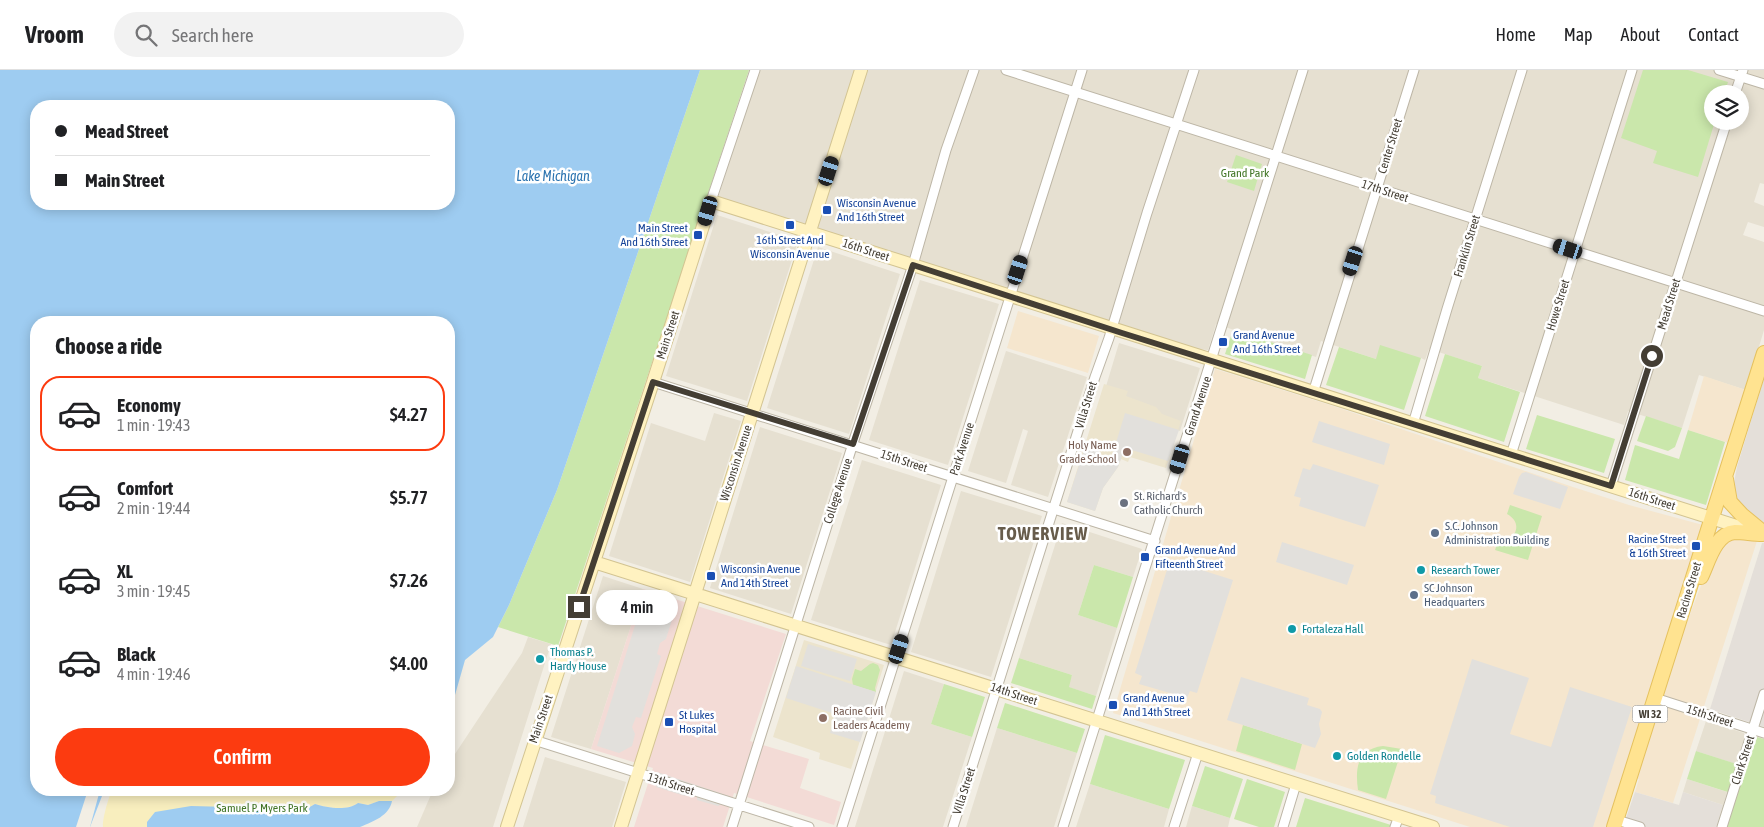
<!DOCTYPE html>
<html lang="en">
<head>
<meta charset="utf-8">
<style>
	:root { --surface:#fff; --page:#f2f2f2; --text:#202124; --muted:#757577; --line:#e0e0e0; --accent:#fc3b10 }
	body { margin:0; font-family:"Asap Condensed",sans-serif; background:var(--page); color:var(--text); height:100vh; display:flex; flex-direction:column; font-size:19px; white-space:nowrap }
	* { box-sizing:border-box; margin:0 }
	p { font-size:16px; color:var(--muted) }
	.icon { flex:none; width:28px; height:28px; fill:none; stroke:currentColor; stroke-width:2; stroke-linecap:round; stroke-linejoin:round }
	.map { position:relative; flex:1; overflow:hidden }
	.panel { position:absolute; left:30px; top:246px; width:425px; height:480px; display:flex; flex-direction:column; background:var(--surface); border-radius:20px; box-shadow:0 2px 12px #0003 }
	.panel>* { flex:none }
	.top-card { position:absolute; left:30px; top:30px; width:425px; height:110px; border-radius:20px; box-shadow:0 2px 12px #0003; display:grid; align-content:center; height:110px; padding:0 25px; background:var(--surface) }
	.tools { position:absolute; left:1704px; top:15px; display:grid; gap:10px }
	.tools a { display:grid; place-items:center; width:45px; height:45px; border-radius:50%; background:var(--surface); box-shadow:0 2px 12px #0003; font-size:25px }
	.end { position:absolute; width:22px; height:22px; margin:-11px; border:6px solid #443e34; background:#fff; box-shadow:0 0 0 2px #fff }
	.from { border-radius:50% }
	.bubble { position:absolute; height:35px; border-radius:18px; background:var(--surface); box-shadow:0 2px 12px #0003; font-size:16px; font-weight:600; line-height:35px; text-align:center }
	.car { position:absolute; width:15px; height:30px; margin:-15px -8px; border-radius:6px; box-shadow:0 0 4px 1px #0007; background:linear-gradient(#222 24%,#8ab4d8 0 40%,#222 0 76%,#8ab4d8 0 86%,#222 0) }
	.top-card b { display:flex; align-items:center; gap:18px; height:48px; font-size:19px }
	.top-card b+b { border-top:1px solid var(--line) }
	.top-card i { width:12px; height:12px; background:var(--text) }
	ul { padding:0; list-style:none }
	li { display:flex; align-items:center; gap:15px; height:75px; margin:0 10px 8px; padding:0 15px; border:2px solid transparent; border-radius:20px }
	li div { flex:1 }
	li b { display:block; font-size:19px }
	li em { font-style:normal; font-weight:600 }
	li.active { border-color:var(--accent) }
	li>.icon { width:45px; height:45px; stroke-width:1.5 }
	h2 { padding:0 25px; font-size:22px; line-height:60px }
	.action { display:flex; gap:10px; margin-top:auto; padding:10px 25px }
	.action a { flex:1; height:58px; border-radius:30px; background:var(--accent); color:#fff; font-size:20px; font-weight:600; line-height:58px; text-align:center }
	header { display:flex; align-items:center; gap:30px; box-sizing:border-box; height:70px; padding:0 25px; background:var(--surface); border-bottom:1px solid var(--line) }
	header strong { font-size:24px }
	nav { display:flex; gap:28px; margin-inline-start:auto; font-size:18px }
	.search { width:350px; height:45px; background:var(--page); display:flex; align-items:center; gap:12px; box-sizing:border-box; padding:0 18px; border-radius:28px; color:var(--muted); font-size:19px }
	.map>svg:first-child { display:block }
	.residential { fill:#e6e0d1; fill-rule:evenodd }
	.commercial { fill:#f5e6ce }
	.industrial { fill:#e4dfd9 }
	.education { fill:#ece4cd }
	.medical { fill:#f3dbd6 }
	.green { fill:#cae7ab }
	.sand { fill:#f8eebe }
	.parking { fill:#e2e0dc }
	.water { fill:#9eccf1; fill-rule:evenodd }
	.pier { fill:#f2eee4 }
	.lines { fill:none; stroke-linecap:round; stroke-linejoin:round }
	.street-casing { stroke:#bdb6a6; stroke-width:11 }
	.secondary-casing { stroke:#d3c492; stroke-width:14 }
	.primary-casing { stroke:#e5c15f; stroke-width:16 }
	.street { stroke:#fff; stroke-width:9 }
	.secondary { stroke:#fff2c1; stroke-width:12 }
	.primary { stroke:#ffe390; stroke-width:14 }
	.route { stroke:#443e34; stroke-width:6 }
	.transit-dot { fill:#1a4fb4; stroke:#fff; stroke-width:2 }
	.education-dot { fill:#8d6e63; stroke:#fff; stroke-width:2 }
	.worship-dot { fill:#6b7280; stroke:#fff; stroke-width:2 }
	.service-dot { fill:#5c6f8a; stroke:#fff; stroke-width:2 }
	.culture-dot { fill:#0f9aa8; stroke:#fff; stroke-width:2 }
	.labels { text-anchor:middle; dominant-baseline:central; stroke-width:5; stroke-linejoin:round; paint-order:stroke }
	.shield { fill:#fff; stroke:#7c7871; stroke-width:1 }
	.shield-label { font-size:11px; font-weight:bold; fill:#443e34 }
	.street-label { font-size:12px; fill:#443e34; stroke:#fff }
	.park-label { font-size:12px; fill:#427627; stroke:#fff }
	.transit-label { font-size:12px; fill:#164399; stroke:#fff; text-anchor:start }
	.education-label { font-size:12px; fill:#785e54; stroke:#fff; text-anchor:end }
	.worship-label { font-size:12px; fill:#5b616d; stroke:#fff; text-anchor:start }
	.service-label { font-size:12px; fill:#4e5e75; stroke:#fff; text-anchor:start }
	.culture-label { font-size:12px; fill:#0d838f; stroke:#fff; text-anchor:start }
	.water-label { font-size:14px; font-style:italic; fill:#2c74b0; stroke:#fff }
	.district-label { font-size:18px; font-weight:bold; letter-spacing:1px; fill:#675c4b; stroke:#fff }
</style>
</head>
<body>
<header>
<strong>Vroom</strong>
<div class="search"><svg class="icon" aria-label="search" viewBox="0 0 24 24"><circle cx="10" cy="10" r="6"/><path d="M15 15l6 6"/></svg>Search here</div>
<nav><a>Home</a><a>Map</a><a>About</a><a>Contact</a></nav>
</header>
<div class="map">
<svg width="1764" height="757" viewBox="0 0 1764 757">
	<rect width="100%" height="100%" fill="#f2eee4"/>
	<path class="residential" d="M760,0h1004v114l-4,-1 -6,19 10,4v21l-16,-5 -5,13 21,7v88l-18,60 -47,-15 -17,53 -54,-17 -4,14 -146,-47 4,-12 -53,-17 -4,11 -4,-2 -45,1 -55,-18 -5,16 -100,-33 -8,26 -13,-1 -477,-151 30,-97zM1712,24h28v27h-28z
		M717,145l81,26 -51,160 -81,-25z
		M818,177l82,27 -51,160 -82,-26z
		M920,210l79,24 -51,161 -79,-25z
		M1119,273l81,25 -20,63 -40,-13 -36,-25z
		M1006,281l81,26 -39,120 -37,-12 17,-54 -5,-2 -17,54 -38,-12z
		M714,343l27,8 -51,161 -81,-26 42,-133 54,18z
		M760,357l82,26 -51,161 -81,-26z
		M862,390l79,25 -50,160 -80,-25z
		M961,421l81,25 -51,161 -80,-25z
		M1062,453l80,26 -9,28 -39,-12 -16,50 39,13 -21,68 -28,-9 4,-12 -53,-17z
		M603,506l40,13 -52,160 -40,-12z
		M528,567l23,7 -58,183h-76l16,-37h16v-27l73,-110z
		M904,601l40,13 -13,40 41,13 -29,90h-88z
		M1706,651l38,12 1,4 -9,27 -40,-13z
		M997,658l80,25 -23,74h-88z
		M545,687l81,25 -14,45h-89z
		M1687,709l40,13 -4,13 -40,-13z
		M1090,714l79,25 -5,18h-88z
		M1192,736l38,12 -2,9h-42z"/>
	<path class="commercial" d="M1018,241l81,25 -11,37 -81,-25z
		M1215,299l115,36 243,82 56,18 74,20 -32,101 13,4 26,-68 13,-21 21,-4 13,4 -84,262 -38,-11 4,-13 -15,-5 -18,53h-136l-357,-114z
		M1704,306l42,14 -17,53 -41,-13z"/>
	<path class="industrial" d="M1764,308v147l-24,-15 -8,-17 5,-26z
		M1762,473h2v184l-54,-18z
		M1635,722l44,13 4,-13 40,13 -7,22h-93z"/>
	<path class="education" d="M1104,314l24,7 -2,5 30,11 6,7 19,7 -15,47 -36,-11 -2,5 -7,-3 -3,8 -15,21 -8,23 -28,-9z
		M804,570l80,25 -33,104 -32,-10 1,-6 -47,-16z"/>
	<path class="medical" d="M643,519l143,45 -36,107 59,18 -9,29 41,14 -7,23 -100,-32 -11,34h-89l19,-59 -62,-19z"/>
	<path class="green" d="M700,0h49l-191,576 -60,-19 11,-22 48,-115z
		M1643,0h45l40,12 -4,12h-12v27h3l-17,56 -45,-14 4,-12 -36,-13z
		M1236,85l26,9 -8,27 -27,-9z
		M1233,260l79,25 -7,24 -80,-25z
		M1380,275l41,13 -17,52 -78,-25 13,-38 37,12z
		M1445,284l37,12 -4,12 42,14 -16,50 -79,-26z
		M1537,345l78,24 -11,34 -78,-24z
		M1646,346l36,12 -7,19 -7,4 -31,-10z
		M1688,360l37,12 -19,63 -81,-25 10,-35 44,14z
		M1510,435l32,11 -14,44 -33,-10 4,-12 10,1c11,-8 9,-19 -2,-25z
		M1094,495l39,12 -16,51 -39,-13z
		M1019,588l53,17 -3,12 27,9 -4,13 -81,-26z
		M873,593l5,2 2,5 -5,18 1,4 -23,-7 -1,-6 3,-10 6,2 9,-7z
		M944,614l41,13 -13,40 -41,-13z
		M1005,633l80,26 -8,24 -80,-25z
		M1243,655l59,19 -7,26 -59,-19z
		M1105,665l80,25 -16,49 -79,-25z
		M1757,667l7,2v88h-37l10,-32 -50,-16 9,-28 50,16z
		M1383,676l19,3 -16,50 -28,-9c-3,-22 -1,-41 25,-44z
		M1205,696l38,13 -13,39 -38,-12z
		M1247,709l38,13 -11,35h-15l-25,-8z
		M1305,728l86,27 -1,2h-94z"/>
	<path class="sand" d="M112,720h291l-11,11h-13l-11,4 -10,-2c-10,8 -31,5 -43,1l-7,4 -41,3 -37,-4 -83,15v5h-44c-1,-7 6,-31 9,-37z"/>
	<path class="parking" d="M1125,343l54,17 -11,31 -43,-13 -7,19 -15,21 -8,23 -28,-9 18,-55 14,4 -1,5 6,2 1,-3 7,1z
		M1319,351l71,23 -6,21 -72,-23z
		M1313,394l66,21 -14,42 -66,-21 2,-8 -7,-2 9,-28 7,2z
		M1526,402l42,15 -8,22 -47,-15 6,-17 3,-4z
		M1282,472l72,23 -7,20 -71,-23z
		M1170,490l63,20 -36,113 -7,-2 -3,7 -48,-14 3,-8 -7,-3z
		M656,526l15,5 4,9 -9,29 -6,4 -3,11 4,2 -20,62 -5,-1 -4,10 3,7 -3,12 -13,7 -22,-7 46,-146z
		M808,574l49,15 -7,22 -49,-15z
		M1472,589l57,19 -19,56 41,13 19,-60 62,20 -39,120h-83l-75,-24 1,-7 -6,-2z
		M796,596l80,26 -16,50 -30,-9 5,-19 -49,-16z
		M1241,607l68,21 -2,7 13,4 2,3 -3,12 2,10 -6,14 -88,-28z
		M657,702l72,24 2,3 -13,7 -21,-6v-3l-11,-4 -1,3 -29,-9 3,-9 -3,-3z"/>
	<path class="water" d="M0,0h700l-143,420 -48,115 -16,32 -28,23 -12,42 -4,7v-387h-413v468h74l-8,6 -12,31h-90zM36,36h413v98h-413z
		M379,731h13c-3,15 -18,20 -32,26h-213v-5l8,-10 36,-6 39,1 37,4 41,-3 7,-4c12,4 33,7 43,-1l10,2z"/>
	<path class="pier" d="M88,720h12l-10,37h-14z"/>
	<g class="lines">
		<g class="street-casing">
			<path id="street" d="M1006,0l758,241
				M1719,0l45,14
				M1735,24l8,-24
				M711,131l44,-131
				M653,312l502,159
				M1313,323l101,-323
				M1413,354l34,-115 75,-239
				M1511,385l121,-385
				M1611,416l116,-365
				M1655,628l109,35
				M534,670l275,87
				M1617,750l23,7
				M732,757l123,-390 58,-172 33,-115 28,-80
				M842,757l240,-757
				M953,757l142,-450 14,-39 38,-125 47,-143
				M1063,757l240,-757
				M1174,757l24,-74
				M1283,757l13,-43
				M1395,757l4,-11
				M1722,757l42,-133"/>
		</g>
		<g class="secondary-casing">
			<path id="secondary" d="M594,492l839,265
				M507,757l146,-445 58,-181 1038,329
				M621,757l240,-757"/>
		</g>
		<g class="primary-casing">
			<path id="primary" d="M1726,409l4,23 12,13 22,18
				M1701,507c7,-14 14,-44 34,-45 9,0 18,2 27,2
				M1614,757l150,-474"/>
		</g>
		<use href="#street" class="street"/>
		<use href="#secondary" class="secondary"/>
		<use href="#primary" class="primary"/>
	</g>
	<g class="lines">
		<path class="route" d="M579,537l74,-225 200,62 60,-179 209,68 489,153 41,-130"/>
	</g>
	<g class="transit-dot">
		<rect x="822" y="135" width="10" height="10" rx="2.5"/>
		<rect x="785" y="150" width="10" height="10" rx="2.5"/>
		<rect x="693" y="160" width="10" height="10" rx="2.5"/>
		<rect x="1218" y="267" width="10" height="10" rx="2.5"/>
		<rect x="1691" y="471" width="10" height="10" rx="2.5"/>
		<rect x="1140" y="482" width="10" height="10" rx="2.5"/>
		<rect x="706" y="501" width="10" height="10" rx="2.5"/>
		<rect x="1108" y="630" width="10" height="10" rx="2.5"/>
		<rect x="664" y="647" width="10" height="10" rx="2.5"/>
	</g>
	<g class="education-dot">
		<circle cx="1127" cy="382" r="5"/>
		<circle cx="823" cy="648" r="5"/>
	</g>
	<circle class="worship-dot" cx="1124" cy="433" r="5"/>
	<g class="service-dot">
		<circle cx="1435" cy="463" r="5"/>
		<circle cx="1414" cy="525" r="5"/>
	</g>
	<g class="culture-dot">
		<circle cx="1421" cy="500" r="5"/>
		<circle cx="1292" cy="559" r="5"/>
		<circle cx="540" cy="589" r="5"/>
		<circle cx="1337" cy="686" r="5"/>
	</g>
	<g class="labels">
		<rect class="shield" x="1632.5" y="635.5" width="35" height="17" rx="4"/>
		<g class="shield-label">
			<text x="1650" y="644">WI 32</text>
		</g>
		<g class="street-label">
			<text transform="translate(1390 76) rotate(-73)">Center Street</text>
			<text transform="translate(1385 121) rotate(18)">17th Street</text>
			<text transform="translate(1467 176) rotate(-73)">Franklin Street</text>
			<text transform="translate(866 180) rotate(18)">16th Street</text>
			<text transform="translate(1669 234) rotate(-73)">Mead Street</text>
			<text transform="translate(1558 235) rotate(-73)">Howe Street</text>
			<text transform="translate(668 265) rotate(-72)">Main Street</text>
			<text transform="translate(1086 335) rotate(-73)">Villa Street</text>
			<text transform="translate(1198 336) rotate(-72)">Grand Avenue</text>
			<text transform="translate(962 379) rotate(-72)">Park Avenue</text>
			<text transform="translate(904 391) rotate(18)">15th Street</text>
			<text transform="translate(736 393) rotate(-72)">Wisconsin Avenue</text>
			<text transform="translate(838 421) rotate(-72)">College Avenue</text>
			<text transform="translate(1652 429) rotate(18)">16th Street</text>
			<text transform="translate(1689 520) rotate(-73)">Racine Street</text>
			<text transform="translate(1014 624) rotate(18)">14th Street</text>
			<text transform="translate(1710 646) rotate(18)">15th Street</text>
			<text transform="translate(541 649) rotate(-71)">Main Street</text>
			<text transform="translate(1743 690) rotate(-72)">Clark Street</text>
			<text transform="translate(671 714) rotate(18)">13th Street</text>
			<text transform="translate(964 721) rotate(-72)">Villa Street</text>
		</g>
		<g class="park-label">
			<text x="1245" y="103">Grand Park</text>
			<text x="262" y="738">Samuel P. Myers Park</text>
		</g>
		<g class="transit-label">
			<text x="837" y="133">Wisconsin Avenue<tspan x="837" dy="14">And 16th Street</tspan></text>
			<text x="688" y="158" text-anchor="end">Main Street<tspan x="688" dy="14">And 16th Street</tspan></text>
			<text x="790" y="170" text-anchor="middle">16th Street And<tspan x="790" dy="14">Wisconsin Avenue</tspan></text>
			<text x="1233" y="265">Grand Avenue<tspan x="1233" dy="14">And 16th Street</tspan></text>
			<text x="1686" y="469" text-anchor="end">Racine Street<tspan x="1686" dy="14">&amp; 16th Street</tspan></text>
			<text x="1155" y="480">Grand Avenue And<tspan x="1155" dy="14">Fifteenth Street</tspan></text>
			<text x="721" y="499">Wisconsin Avenue<tspan x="721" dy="14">And 14th Street</tspan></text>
			<text x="1123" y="628">Grand Avenue<tspan x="1123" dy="14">And 14th Street</tspan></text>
			<text x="679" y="645">St Lukes<tspan x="679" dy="14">Hospital</tspan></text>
		</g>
		<g class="education-label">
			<text x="1117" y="375">Holy Name<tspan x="1117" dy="14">Grade School</tspan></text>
			<text x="833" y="641" text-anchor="start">Racine Civil<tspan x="833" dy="14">Leaders Academy</tspan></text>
		</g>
		<g class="worship-label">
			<text x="1134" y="426">St. Richard's<tspan x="1134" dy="14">Catholic Church</tspan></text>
		</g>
		<g class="service-label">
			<text x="1445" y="456">S.C. Johnson<tspan x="1445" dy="14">Administration Building</tspan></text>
			<text x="1424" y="518">SC Johnson<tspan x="1424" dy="14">Headquarters</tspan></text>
		</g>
		<g class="culture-label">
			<text x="1431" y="500">Research Tower</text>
			<text x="1302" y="559">Fortaleza Hall</text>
			<text x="550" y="582">Thomas P.<tspan x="550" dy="14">Hardy House</tspan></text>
			<text x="1347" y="686">Golden Rondelle</text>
		</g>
		<g class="water-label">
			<text x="553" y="106">Lake Michigan</text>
		</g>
		<g class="district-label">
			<text x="1043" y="463">TOWERVIEW</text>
		</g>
	</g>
</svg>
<div class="tools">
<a><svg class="icon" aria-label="layers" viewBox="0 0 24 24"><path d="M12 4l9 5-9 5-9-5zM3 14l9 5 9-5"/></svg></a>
</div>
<i class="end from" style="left:1652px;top:286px"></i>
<i class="end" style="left:579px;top:537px"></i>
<div class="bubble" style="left:596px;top:520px;width:82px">4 min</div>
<i class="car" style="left:829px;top:101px;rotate:18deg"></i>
<i class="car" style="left:708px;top:141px;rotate:197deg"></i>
<i class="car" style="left:1568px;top:179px;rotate:288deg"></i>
<i class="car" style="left:1353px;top:191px;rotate:198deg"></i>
<i class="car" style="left:1018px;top:200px;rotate:18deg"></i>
<i class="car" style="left:1180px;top:389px;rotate:197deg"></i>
<i class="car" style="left:899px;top:579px;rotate:18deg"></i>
<div class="top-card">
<b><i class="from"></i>Mead Street</b>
<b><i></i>Main Street</b>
</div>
<section class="panel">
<h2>Choose a ride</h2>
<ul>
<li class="active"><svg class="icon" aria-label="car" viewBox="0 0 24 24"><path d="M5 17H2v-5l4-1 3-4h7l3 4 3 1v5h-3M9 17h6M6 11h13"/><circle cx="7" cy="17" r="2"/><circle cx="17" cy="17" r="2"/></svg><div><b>Economy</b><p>1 min · 19:43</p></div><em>$4.27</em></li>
<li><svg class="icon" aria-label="car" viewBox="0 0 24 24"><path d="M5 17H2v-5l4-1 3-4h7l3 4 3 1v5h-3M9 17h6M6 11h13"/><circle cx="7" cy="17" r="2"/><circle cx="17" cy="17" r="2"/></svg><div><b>Comfort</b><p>2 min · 19:44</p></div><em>$5.77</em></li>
<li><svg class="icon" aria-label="car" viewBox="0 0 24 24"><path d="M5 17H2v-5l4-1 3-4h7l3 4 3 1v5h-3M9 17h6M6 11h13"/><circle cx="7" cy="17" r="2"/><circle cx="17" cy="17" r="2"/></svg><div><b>XL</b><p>3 min · 19:45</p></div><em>$7.26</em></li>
<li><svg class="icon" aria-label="car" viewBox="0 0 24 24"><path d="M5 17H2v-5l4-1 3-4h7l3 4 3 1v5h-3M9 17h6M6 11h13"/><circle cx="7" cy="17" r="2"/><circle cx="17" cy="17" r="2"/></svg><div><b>Black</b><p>4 min · 19:46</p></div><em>$4.00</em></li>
</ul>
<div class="action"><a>Confirm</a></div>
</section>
</div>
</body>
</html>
